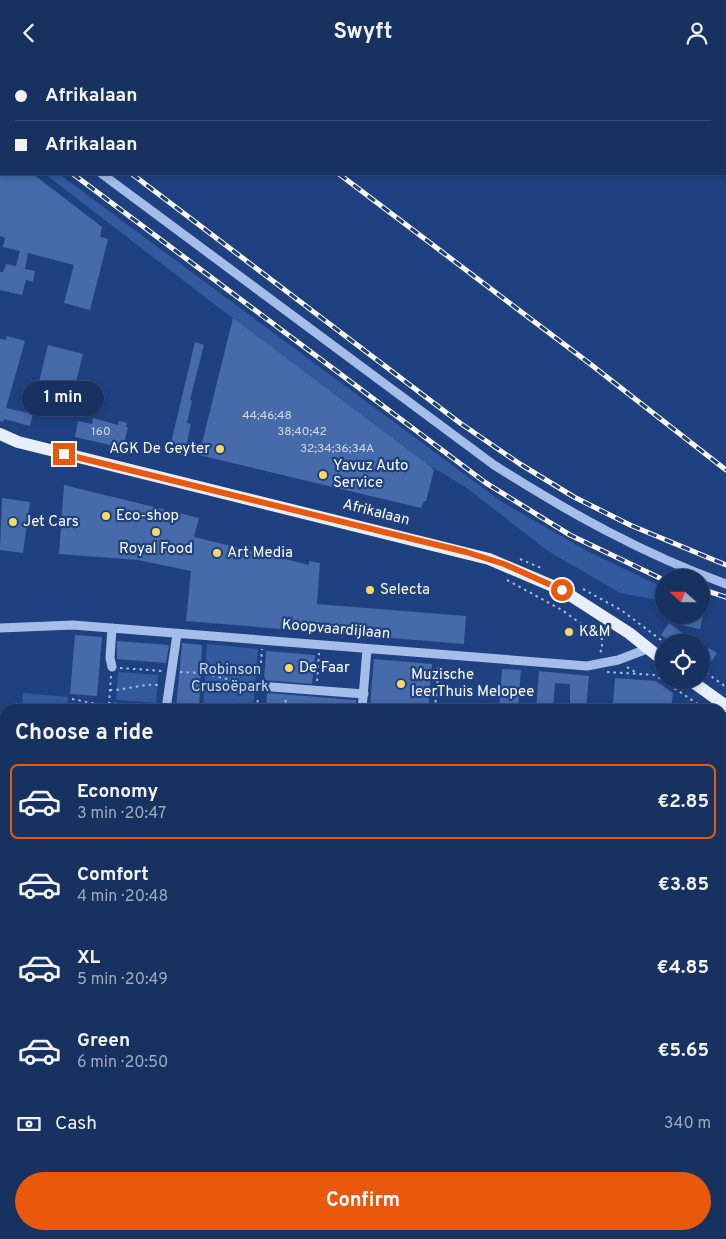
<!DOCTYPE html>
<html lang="en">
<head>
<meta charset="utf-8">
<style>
	:root { --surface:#173161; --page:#203967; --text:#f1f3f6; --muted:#9ea9bd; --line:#364c76; --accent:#ea580c }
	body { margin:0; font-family:Overpass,sans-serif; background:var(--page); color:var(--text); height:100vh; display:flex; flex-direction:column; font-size:19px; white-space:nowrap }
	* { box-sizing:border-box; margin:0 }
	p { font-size:16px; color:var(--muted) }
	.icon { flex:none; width:28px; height:28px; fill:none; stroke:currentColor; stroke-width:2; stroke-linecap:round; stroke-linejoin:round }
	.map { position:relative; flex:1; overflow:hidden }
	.side { position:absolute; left:0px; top:639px; width:726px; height:536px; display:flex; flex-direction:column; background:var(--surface); border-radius:15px 15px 0 0; box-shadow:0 2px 8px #0003,0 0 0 1px var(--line) }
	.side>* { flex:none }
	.banner { position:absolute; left:0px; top:0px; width:726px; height:110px; box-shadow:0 2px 8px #0003,0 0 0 1px var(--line); display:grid; align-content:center; height:110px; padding:0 15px; background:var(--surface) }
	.needle { width:32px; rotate:291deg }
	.buttons { position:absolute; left:655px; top:504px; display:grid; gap:10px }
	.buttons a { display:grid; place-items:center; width:55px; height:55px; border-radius:50%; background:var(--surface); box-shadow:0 2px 8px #0003,0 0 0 1px var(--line); font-size:25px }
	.end { position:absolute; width:22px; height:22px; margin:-11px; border:6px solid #ea580c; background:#fff; box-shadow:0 0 0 2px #fff }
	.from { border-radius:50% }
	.bubble { position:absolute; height:35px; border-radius:18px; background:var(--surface); box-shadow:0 2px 8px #0003,0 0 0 1px var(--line); font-size:16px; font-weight:700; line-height:35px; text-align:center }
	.banner b { display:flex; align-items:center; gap:18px; height:48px; font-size:19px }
	.banner b+b { border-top:1px solid var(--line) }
	.banner i { width:12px; height:12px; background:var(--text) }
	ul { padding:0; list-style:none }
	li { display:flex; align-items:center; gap:15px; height:75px; margin:0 10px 8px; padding:0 5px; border:2px solid transparent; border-radius:8px }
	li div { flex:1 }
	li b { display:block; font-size:19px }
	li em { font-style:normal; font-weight:700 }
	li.active { border-color:var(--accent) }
	li>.icon { width:45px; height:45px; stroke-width:1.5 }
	h2 { padding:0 15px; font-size:22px; line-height:60px }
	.pay { display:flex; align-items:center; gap:12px; height:55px; padding:0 15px; font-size:19px }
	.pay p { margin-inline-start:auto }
	.action { display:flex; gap:10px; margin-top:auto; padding:10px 15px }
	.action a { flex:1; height:58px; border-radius:30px; background:var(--accent); color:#fff; font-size:20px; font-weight:700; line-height:58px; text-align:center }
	header { display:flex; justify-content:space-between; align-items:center; height:65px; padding:0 15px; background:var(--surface); font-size:22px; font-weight:700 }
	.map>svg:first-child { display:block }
	.green { fill:#33599f }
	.water { fill:#3d5685; stroke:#98b7ea }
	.building { fill:#476aab }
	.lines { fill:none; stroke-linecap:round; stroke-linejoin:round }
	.path { stroke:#a5bde9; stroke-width:2; stroke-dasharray:2.5 4; stroke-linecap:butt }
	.minor { stroke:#a5bde9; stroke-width:9 }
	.major { stroke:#e7eefe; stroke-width:12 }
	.rail-casing { stroke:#fff; stroke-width:5 }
	.rail { stroke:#1f4181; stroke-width:3; stroke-dasharray:9; stroke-linecap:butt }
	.route { stroke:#ea580c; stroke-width:6 }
	.poi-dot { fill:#f7da64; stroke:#1f4181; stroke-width:2 }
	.labels { text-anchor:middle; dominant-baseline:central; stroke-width:4.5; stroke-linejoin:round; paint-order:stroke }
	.number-label { font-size:12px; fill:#d1daea }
	.poi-label { font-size:15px; fill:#fff; stroke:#1f4181; text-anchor:start }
	.street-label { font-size:15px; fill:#fff; stroke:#1f4181 }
	.park-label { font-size:15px; fill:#c9d9f6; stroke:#1f4181 }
</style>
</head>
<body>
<header><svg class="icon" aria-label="back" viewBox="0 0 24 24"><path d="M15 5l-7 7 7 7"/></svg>Swyft<svg class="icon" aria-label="person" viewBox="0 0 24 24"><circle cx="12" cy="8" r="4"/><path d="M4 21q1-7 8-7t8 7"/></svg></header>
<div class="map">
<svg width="726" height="1174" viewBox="0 0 726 1174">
	<rect width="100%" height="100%" fill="#1f4181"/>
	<path class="green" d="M45,109h14l443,328 85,49 77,37v13l-44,-8 -72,-42 -81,-63 -38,-23 -198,-148z
		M207,579l51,5 -5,60h-50z
		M118,607l40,3 -2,28 -40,-3z
		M23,628l45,4 -1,12h-45z
		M721,664l5,3v65l-5,-1z
		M58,1170h44l-2,4h-43z"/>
	<path class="water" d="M0,694h5v162l-5,-1z
		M721,751h5v162l-5,-1z"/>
	<path class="building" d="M0,109h33l69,53 -2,10 8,2 -18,71 -26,-7 10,-38 -46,-12 -3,16 10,2 -2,11 -7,-2 -4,15 -22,-5v-18h3l3,-8 10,2 4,-15 -17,-4 2,-9 -5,-2z
		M233,253l197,148 4,4 -8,31h-2l-3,7 -222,-53z
		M7,271l18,5 -19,67 27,6 -3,12 -26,-7 -1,3 -3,-1v-82l6,1z
		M195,277l9,3 -14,55 2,1 -5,22 4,1 -6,27 -15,-4z
		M48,280l35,9 -11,44 -35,-8z
		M93,353l25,7 1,-4 8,2 -1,4h2l-5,21 -48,-11 3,-16 14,3z
		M64,420l135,33 -5,19 115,28v-4l11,2 -3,41 149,12 -2,28 -278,-23 5,-50 -53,-11 -79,-6z
		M2,433l28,4 -7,51 -23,-3z
		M683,550l20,1 -3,13 -19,-4z
		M669,558l8,6 18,14h-23l-11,-8z
		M75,570l27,2 -5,59 -27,-2z
		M117,576l52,4 -3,18 -49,-4z
		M182,578l20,2 -3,64h-23z
		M709,583l8,5 -5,8 -8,-6z
		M266,586l49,4 -3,29 -48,-4z
		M374,594l58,5 -4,45 -58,-4z
		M502,604l19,1 -3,39h-19z
		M539,606l50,5 -3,33h-16v-25l-15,-1 -2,26h-17z
		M615,613l41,3 17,12 -2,16 -58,-5z
		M267,628l89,7v9h-90z"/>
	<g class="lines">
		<path class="path" d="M520,494l21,9
			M507,515l55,30 40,29v11l-3,3
			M583,524l38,21 44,33
			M627,602l8,5
			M120,603l43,3
			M701,604l25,18
			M180,607l21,1 48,11
			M607,607l48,3 50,34
			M111,611l-2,27 49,5
			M260,611l2,-27
			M317,616l2,-28
			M110,625c12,1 43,-9 50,-4
			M72,634l34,7
			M257,644l1,-13
			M285,644l1,-13
			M435,644l4,-45
			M721,656l5,4
			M0,682h5
			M0,692h5
			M721,738l5,1
			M721,748h5
			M725,766l1,-12
			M721,937l5,1
			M94,1174l2,-4"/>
		<path class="minor" d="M0,32l1,1
			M102,109l392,291c74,47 149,89 232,119
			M0,563l73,-3 514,41 31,-6 29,-11
			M112,563l-2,30 2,9
			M259,621l105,8
			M166,644l11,-75
			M362,644l5,-60
			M0,901l5,1
			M721,1003l5,-2
			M721,1012l5,-2
			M721,1019l5,6
			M0,1106l5,-16
			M0,1160l5,2
			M34,1170l14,4
			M242,1170l23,4
			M455,1170l8,4
			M712,1170l8,4
			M190,1174l1,-4
			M281,1174l3,-4
			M391,1174l2,-4
			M528,1174l2,-4
			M724,1174l2,-18"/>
		<path class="major" d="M0,369l18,8 471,117 73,31 67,43 35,28
			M690,615l36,26"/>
		<g class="rail-casing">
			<path id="rail" d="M194,0l2,1
				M0,2l1,1
				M0,54l1,1
				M73,109l413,309 84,52 94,45
				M132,109l328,249 60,41 54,33 56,28 96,40
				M339,109l250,189 137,107
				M701,524l25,8"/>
		</g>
		<use href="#rail" class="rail"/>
	</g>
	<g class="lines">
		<path class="route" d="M64,389l402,98 38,12 58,26"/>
	</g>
	<g class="poi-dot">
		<circle cx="220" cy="384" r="5"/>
		<circle cx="323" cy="410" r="5"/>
		<circle cx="106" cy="451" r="5"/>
		<circle cx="13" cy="457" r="5"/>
		<circle cx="156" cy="467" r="5"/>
		<circle cx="217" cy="488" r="5"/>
		<circle cx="370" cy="525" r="5"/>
		<circle cx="569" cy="567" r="5"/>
		<circle cx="289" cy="603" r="5"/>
		<circle cx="401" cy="619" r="5"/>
	</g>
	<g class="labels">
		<g class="number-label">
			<text x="267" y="351">44;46;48</text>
			<text x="101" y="367">160</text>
			<text x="302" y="367">38;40;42</text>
			<text x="337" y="384">32;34;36;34A</text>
		</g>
		<g class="poi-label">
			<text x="210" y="384" text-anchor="end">AGK De Geyter</text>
			<text x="333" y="401">Yavuz Auto<tspan x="333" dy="17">Service</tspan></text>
			<text x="116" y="451">Eco-shop</text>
			<text x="23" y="457">Jet Cars</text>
			<text x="156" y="484" text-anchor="middle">Royal Food</text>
			<text x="227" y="488">Art Media</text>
			<text x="380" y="525">Selecta</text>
			<text x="579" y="567">K&amp;M</text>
			<text x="299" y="603">De Faar</text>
			<text x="411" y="610">Muzische<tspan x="411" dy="17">leerThuis Melopee</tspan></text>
		</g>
		<g class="street-label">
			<text transform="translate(376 448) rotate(14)">Afrikalaan</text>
			<text transform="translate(336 565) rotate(5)">Koopvaardijlaan</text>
		</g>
		<g class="park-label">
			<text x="230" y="605">Robinson<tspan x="230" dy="17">Crusoëpark</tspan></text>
		</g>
	</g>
</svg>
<div class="buttons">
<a><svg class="needle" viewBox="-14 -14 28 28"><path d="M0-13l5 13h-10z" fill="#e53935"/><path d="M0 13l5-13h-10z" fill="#9ea9bd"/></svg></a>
<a><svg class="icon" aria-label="locate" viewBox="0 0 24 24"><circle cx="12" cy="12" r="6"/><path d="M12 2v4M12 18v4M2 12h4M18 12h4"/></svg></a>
</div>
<i class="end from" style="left:562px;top:525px"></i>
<i class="end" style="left:64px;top:389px"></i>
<div class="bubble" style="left:22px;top:316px;width:82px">1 min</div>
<div class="banner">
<b><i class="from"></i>Afrikalaan</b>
<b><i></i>Afrikalaan</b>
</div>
<section class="side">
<h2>Choose a ride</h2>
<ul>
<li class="active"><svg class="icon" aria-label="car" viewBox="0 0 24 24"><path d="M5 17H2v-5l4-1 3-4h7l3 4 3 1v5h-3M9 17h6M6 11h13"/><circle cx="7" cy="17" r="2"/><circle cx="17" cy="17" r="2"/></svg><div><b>Economy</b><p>3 min · 20:47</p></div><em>€2.85</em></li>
<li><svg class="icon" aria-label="car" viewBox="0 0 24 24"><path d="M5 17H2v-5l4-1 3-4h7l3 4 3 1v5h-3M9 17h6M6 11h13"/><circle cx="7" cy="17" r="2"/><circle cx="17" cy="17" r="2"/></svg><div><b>Comfort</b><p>4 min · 20:48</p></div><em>€3.85</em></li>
<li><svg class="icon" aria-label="car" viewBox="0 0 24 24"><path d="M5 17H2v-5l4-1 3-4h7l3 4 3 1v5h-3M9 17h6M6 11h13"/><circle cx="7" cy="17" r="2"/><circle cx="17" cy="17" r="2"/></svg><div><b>XL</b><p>5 min · 20:49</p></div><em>€4.85</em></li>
<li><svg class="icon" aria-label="car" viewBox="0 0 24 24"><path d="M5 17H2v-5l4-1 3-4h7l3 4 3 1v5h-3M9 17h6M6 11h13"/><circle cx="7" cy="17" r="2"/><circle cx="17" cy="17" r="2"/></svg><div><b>Green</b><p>6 min · 20:50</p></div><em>€5.65</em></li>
</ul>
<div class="pay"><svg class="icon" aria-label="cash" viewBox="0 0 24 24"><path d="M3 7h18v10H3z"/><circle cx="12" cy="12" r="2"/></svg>Cash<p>340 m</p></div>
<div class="action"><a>Confirm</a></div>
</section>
</div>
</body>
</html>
